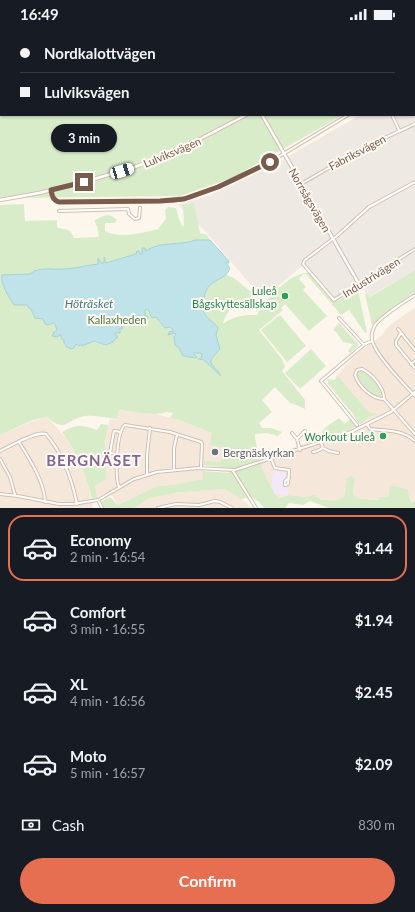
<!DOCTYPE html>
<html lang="en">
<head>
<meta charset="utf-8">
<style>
	:root { --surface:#171b24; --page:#242831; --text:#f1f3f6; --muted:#9ea1a6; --line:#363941; --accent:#e76f51 }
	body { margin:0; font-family:Lato,sans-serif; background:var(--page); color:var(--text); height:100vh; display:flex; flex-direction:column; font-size:15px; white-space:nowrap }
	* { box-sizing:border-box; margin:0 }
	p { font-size:13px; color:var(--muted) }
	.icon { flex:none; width:22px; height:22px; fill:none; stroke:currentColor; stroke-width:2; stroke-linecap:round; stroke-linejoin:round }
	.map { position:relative; height:480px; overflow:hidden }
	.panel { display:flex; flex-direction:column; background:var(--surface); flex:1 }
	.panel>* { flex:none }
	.top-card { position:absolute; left:0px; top:0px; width:415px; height:88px; box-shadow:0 1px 3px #0004; display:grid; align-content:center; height:88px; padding:0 20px; background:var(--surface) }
	.end { position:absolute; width:18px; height:18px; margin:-9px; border:5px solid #7a5c4d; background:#fff; box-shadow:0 0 0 2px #fff }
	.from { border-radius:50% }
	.bubble { position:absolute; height:28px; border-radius:14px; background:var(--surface); box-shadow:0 1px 3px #0004; font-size:13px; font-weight:700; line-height:28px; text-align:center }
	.car { position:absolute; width:12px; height:24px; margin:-12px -6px; border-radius:5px; box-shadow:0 0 3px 1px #0007; background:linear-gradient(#fff 24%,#345 0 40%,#fff 0 76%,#345 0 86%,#fff 0) }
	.top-card b { display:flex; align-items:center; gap:14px; height:38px; font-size:15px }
	.top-card b+b { border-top:1px solid var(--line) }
	.top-card i { width:10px; height:10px; background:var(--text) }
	ul { padding:7px 0 0; list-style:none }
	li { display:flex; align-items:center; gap:12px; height:66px; margin:0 8px 6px; padding:0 12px; border:2px solid transparent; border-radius:16px }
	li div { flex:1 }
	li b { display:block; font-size:15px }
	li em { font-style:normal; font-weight:700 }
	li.on { border-color:var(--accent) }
	li>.icon { width:36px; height:36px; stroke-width:1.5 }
	.pay { display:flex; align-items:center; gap:10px; height:44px; padding:0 20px; font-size:15px }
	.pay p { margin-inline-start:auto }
	.button { display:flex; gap:8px; margin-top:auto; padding:8px 20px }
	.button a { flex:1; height:46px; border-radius:24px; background:var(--accent); color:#fff; font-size:16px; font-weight:700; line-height:46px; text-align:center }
	.status { display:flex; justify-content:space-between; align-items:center; height:28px; padding:0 20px; background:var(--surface); direction:ltr }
	.status svg { height:11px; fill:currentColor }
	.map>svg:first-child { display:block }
	.residential { fill:#f5e8da }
	.industrial { fill:#efe9e4 }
	.education { fill:#f3e8fa }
	.green { fill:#d8ecc9 }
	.water { fill:#bfe3e8; stroke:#a5d3da }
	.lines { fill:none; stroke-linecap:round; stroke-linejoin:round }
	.minor-casing { stroke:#d1beb0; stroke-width:4 }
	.tertiary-casing { stroke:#d1beb0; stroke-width:4.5 }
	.secondary-casing { stroke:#d6c0b0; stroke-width:4.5 }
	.minor { stroke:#fff; stroke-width:2 }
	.tertiary { stroke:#fff; stroke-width:2.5 }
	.secondary { stroke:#fff; stroke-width:2.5 }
	.route { stroke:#7a5c4d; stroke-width:5 }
	.leisure-dot { fill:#2e9e5b; stroke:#fffaf3; stroke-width:1.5 }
	.worship-dot { fill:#6b7280; stroke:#fffaf3; stroke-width:1.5 }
	.labels { text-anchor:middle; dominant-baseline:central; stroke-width:4; stroke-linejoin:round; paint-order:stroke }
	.street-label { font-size:11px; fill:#7a5c4d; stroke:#fffaf3 }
	.leisure-label { font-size:11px; fill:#27864d; stroke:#fffaf3; text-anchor:end }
	.park-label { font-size:11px; fill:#537a41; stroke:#fffaf3 }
	.worship-label { font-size:11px; fill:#5b616d; stroke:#fffaf3; text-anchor:start }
	.water-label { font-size:12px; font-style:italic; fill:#437c86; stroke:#fffaf3 }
	.district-label { font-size:15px; font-weight:bold; letter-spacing:1px; fill:#846695; stroke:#fffaf3 }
</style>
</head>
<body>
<div class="status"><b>16:49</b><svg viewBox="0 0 49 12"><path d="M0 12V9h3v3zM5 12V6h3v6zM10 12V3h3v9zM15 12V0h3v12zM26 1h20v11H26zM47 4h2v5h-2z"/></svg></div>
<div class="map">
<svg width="415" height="480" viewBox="0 0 415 480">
	<rect width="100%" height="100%" fill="#fdf6ec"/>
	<path class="residential" d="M415,279v195h-2l-4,-6 -1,-7 -18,-4 -2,12 -9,3 -23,-2 -3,-5 2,-15 -10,11 -1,8 -9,4 -16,-2 -4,-4h-3l-6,2 -17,-2 -13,3 -13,-21 -7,-16 68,-24 16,-3 24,-11 5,-5 -5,-11 -27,-32 21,-22 23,-17 8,-10z
		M119,381l33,4 27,7 33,13 10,13 -1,16 -17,-1 -1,18 -31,6 -15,1 -39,19 -9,-14 -12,6 -4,-13 12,-30 2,-26 3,-9 7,1z
		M47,389l20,22 13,23 7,19 6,27h-93v-73l33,-14z
		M224,461l18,10 9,9h-117l16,-10 24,-5z"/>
	<path class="industrial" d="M415,63v179l-46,27 -9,-12 -26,17 -32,-36 -36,30h-6l-53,-63 -29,-28 33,-10 57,-27 92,-53h54z"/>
	<path class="education" d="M275,443l12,1 -3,15 4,1v7l-13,-1 -3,-7v-8l1,-5z"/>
	<path class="green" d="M0,0h415v53h-1v-52h-413v86h342l-109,62 -54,19 -180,2z
		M194,175l6,30 7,2 3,5h-9l-1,85h17c-4,-3 -9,-6 -11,-11 -4,-8 -3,-23 4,-30 4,-4 11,-6 16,-9l8,3 18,15 -2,5c-3,0 -7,1 -9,2 -8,4 -17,16 -18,24 11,-8 20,-9 34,-9 8,-14 21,-28 35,-37 4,-3 8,-3 11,-5h5l26,29 12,-6 9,-2 3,-4 9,42 -2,1 -16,-23 -8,5 -35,-41h-3l-4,5 7,8 -3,3 24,26 -18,15 -24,-27 -4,4 2,2 -24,20 23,29 3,8 -3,4 23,29v9l-11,-5 -4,-1 -15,-16 -13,13 10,12 -13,11 3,5h9l11,4 -4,4 -11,-3 -12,1c0,9 3,17 7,25l-2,1 2,7h-1l13,26 5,5 10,-3 17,2 6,-2h3l4,4 16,2 9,-4 3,-18 3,-3 5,2 -2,15 3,5 22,2 3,-3h7l2,-12 18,4 1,7 3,6h3v6h-86l-19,-7 -7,4 -14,-2 -4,5h-21l-6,-7h-1l-13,-10 4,6 -6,2 -18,-10 -50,4 -24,5 -16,10h-30l-3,-6 9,-5 8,8 39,-19 15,-1 31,-6v-8l26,2v-5l-25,-3v-4l17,1 1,-15 -12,-2 2,-12 -33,-13 -9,-2 3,-5 -7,-1c-9,5 -37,-1 -47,-3l-2,10c-9,-1 -24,-4 -32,-3 -19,3 -19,18 -38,1l-14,3 -33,15v-230l24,-1 1,17 32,-1v7c9,4 13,0 17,11l25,-1 -2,-11 -3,-5c8,-6 16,-9 23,-1l-2,3h-10v8c14,8 38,2 53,-2l8,-10 -1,-9 3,-3 8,1c2,6 3,13 6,18h2l-1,-21z
		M415,242v22l-28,20 -15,13 -7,-31 1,-1 4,4z
		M280,287l26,31 -19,16 -26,-32z
		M339,295l20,22 -9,8 -2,-2 5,-7 -10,-2 -6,-9 -4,-3z
		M311,321l15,17 -26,23 -15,-16z
		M362,343c8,4 15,13 20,21l-1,5c-10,1 -18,-13 -24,-20v-5z
		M337,347l30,35 4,3h5v2l-5,1 -10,8 -3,-1 -5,-9 -25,-30 -1,-5 8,1z
		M339,390l6,6 5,-5 7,7 -14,7 -27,6 10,-12z
		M101,396l7,1 -3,18 1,36 -12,7 4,12 -6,1c-6,-24 -15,-47 -30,-67 15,-8 19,-7 35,-2z"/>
	<path class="water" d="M195,212h15l19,21v2h-3l4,5c-5,15 -23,9 -26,30 -1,5 -1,11 1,16 3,6 10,8 13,14l-2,7 4,14c-15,16 -9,11 1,27l-17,-16 -6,-1 4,-2 -1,-4h-8l4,4 -1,1 -13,-2 -4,-8 -4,-3 -1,-8 2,-3 -1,-1 -7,2 2,-4 3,1v-2l-3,-3 -5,1 -9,-11 -4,1 -4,-9 -3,1v5l3,1v2l-2,1 -1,-3 -3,1 -2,-2 -2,1 1,1 -3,2v2c-3,2 -8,4 -11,2l-3,6 -2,-1v5h-6l4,4 -4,3 -1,2 -7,3 -12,-4 -12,5v-2l-3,2 -3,-2 -2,4 -4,1v-1l-3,-1 -3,-4v-3l-3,-2v-3h-2l-1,2 -6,-1 2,-4 3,-2 -2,-6 -2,-1 -5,2 -3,-1 -2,-5 -8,-1 -4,-9 -2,-1 -2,-3h-13c-5,-8 -14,-21 -12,-30l28,-1c9,-8 22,-4 33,-5 12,0 24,-4 35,-5v-6l3,5h3v-6l2,6 30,-9 1,-3h2l1,3h2v-6h3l1,3c13,-10 35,-5 49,-11z"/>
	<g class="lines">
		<g class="minor-casing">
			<path id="minor" d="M392,87l7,15
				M415,154l-46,25 -31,28 -33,25 -2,4 31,36 81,-51
				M301,156l64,-37 50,-23
				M51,162l2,9 6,3 114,-1 19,-4 43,-17 35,-18 78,-47
				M59,183l69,-2 1,5 6,5 4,-1 1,-10
				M415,267c-11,7 -32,20 -40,30 -2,4 -4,10 -3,15 3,15 32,44 43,56
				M339,290l25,27
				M398,301l17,21
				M401,305l-5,8v4l19,23
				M411,336l4,-3
				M384,371c0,-12 -12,-25 -22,-30l-5,1 -2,5c4,12 17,24 29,24l31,35
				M367,396l3,5c17,2 31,0 45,12
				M357,397l-36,-44 44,-37 7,-3
				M292,405l5,6 3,11
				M297,411l8,-8
				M19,414c10,16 26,41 26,60
				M321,415l2,5 6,3 9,2
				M0,423c10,-5 36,-20 46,-17 16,19 26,45 31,70
				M313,424l4,-1 6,-3
				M117,426l-7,-1 4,-22 7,1
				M0,431l10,18 5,18
				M271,431l4,9 14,2c0,5 -1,10 -1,14l-3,1v-4l4,-3
				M174,442v-22l3,-13
				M233,443l23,37
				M147,446v-19l3,-27
				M119,459c-4,-10 -3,-55 6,-62l45,7 31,10 1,2 -1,24
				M0,466l18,2 41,8h14l25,-4 36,-21 23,-7 41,-4 37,2 116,-38 40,-20 24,-20
				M98,472l4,8
				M158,480l18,-4 23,1 16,-4 5,1 12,6"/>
		</g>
		<g class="tertiary-casing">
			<path id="tertiary" d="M262,87l97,169"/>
		</g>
		<g class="secondary-casing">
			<path id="secondary" d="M391,0l3,1
				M349,1l1,-1
				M414,9h1
				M0,172l39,-7 45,-11 51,-15 50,-20 61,-32"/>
		</g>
		<use href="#minor" class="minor"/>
		<use href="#tertiary" class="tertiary"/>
		<use href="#secondary" class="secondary"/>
	</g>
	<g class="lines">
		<path class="route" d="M84,154l-33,8c1,6 2,10 8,12l101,-1 24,-2 34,-12 52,-25"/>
	</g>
	<g class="leisure-dot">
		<circle cx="285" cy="268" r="4"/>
		<circle cx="383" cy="408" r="4"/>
	</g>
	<circle class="worship-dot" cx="215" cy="424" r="4"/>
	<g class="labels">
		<g class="street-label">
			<text transform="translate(172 124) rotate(-23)">Lulviksvägen</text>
			<text transform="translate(357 124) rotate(-28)">Fabriksvägen</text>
			<text transform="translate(310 172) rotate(60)">Norrsågsvägen</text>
			<text transform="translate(371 249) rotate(-32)">Industrivägen</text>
		</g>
		<g class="leisure-label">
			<text x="277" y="262">Luleå<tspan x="277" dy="13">Bågskyttesällskap</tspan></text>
			<text x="375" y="408">Workout Luleå</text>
		</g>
		<g class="park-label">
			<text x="117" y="291">Kallaxheden</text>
		</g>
		<g class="worship-label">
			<text x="223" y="424">Bergnäskyrkan</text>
		</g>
		<g class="water-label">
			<text x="89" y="275">Höträsket</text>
		</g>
		<g class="district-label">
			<text x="94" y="432">BERGNÄSET</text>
		</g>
	</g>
</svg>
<i class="end from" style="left:270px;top:134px"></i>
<i class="end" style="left:84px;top:154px"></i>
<div class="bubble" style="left:51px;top:96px;width:66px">3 min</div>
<i class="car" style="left:122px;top:143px;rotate:73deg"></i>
<div class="top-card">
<b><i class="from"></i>Nordkalottvägen</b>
<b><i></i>Lulviksvägen</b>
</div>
</div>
<section class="panel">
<ul>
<li class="on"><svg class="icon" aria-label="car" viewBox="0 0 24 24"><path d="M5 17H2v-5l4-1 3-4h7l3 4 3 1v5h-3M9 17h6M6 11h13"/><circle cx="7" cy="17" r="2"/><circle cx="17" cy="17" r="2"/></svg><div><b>Economy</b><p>2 min · 16:54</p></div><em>$1.44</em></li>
<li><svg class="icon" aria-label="car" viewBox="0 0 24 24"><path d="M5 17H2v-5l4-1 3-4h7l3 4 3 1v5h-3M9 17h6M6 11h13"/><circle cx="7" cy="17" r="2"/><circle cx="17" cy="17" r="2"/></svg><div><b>Comfort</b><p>3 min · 16:55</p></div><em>$1.94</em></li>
<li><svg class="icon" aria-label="car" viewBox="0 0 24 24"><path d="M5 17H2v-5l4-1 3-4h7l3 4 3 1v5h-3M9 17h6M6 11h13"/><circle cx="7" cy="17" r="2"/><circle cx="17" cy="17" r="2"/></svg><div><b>XL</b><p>4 min · 16:56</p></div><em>$2.45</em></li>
<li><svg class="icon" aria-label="car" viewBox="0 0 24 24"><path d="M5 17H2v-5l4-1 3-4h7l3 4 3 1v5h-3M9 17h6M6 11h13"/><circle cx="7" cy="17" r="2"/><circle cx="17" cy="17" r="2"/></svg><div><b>Moto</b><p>5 min · 16:57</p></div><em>$2.09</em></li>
</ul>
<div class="pay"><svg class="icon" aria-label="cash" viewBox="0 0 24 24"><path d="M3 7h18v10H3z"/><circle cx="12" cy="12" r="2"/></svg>Cash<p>830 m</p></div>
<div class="button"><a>Confirm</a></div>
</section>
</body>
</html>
